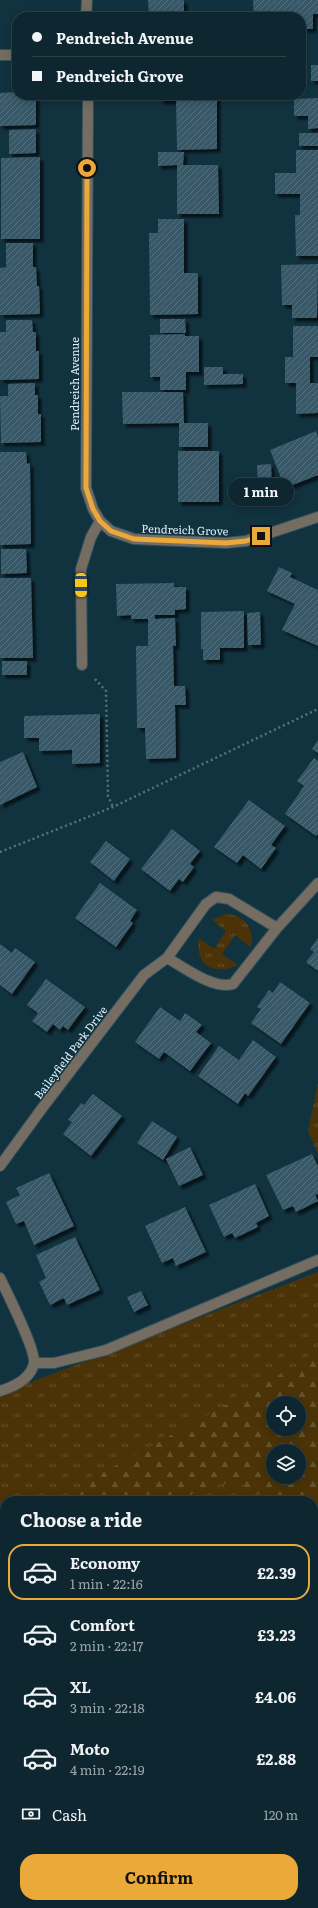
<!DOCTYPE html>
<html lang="en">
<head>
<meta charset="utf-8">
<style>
	:root { --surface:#0d262f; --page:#1b323b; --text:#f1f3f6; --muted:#9aa5aa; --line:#2d434b; --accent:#eba93a }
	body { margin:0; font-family:Literata,serif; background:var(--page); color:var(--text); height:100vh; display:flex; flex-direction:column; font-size:15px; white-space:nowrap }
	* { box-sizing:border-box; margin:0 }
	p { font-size:13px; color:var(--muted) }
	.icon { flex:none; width:22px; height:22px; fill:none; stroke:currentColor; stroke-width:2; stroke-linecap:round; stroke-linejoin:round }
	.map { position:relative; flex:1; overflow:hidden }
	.sheet { position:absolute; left:0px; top:1496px; width:318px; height:412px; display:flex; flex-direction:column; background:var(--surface); border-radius:16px 16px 0 0; box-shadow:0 2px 10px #0003,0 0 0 1px var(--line) }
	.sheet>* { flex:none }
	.hud { position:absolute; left:12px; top:12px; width:294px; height:88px; border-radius:16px; box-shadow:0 2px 10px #0003,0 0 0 1px var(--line); display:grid; align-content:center; height:88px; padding:0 20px; background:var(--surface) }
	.fabs { position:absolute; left:266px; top:1396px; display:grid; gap:8px }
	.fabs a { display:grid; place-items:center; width:40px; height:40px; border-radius:50%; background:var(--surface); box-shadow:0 2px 10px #0003,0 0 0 1px var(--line); font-size:20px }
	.end { position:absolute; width:18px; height:18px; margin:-9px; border:5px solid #eba93a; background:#111; box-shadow:0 0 0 2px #111 }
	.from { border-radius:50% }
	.bubble { position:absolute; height:28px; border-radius:14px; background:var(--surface); box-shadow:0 2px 10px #0003,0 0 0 1px var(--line); font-size:13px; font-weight:700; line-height:28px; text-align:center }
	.car { position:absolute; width:12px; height:24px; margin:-12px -6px; border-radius:5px; box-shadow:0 0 3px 1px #0007; background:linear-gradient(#f5c518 24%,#345 0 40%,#f5c518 0 76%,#345 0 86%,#f5c518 0) }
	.hud b { display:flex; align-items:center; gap:14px; height:38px; font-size:15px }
	.hud b+b { border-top:1px solid var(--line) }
	.hud i { width:10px; height:10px; background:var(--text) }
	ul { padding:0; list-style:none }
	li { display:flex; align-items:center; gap:12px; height:56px; margin:0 8px 6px; padding:0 12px; border:2px solid transparent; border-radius:16px }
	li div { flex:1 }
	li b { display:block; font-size:15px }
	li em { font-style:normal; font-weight:700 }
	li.current { border-color:var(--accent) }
	li>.icon { width:36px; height:36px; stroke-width:1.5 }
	h2 { padding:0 20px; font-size:18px; line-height:48px }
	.pay { display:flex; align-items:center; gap:10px; height:44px; padding:0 20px; font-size:15px }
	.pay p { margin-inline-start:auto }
	.action { display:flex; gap:8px; margin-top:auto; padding:8px 20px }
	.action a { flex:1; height:46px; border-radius:16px; background:var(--accent); color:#111; font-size:16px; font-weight:700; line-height:46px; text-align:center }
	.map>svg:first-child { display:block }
	.grass { fill:url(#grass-tufts); fill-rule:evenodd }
	.forest { fill:url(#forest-firs); fill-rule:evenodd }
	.building { fill:url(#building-hatch); filter:url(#shadow) }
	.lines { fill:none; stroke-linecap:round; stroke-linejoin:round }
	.service-casing { stroke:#32515d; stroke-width:12 }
	.minor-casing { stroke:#32515d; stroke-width:12 }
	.path { stroke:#57737e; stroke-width:2.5; stroke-dasharray:2 3; stroke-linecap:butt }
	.service { stroke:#756d62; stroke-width:10 }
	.minor { stroke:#756d62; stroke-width:10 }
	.route { stroke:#eba93a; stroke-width:5 }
	.labels { text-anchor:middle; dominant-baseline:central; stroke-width:3; stroke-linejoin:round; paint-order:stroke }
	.street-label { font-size:11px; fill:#e0f2fb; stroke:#11323f }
</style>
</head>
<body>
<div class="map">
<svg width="318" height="1908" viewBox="0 0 318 1908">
	<defs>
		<pattern id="grass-tufts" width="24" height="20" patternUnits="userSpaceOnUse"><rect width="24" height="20" fill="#4c3307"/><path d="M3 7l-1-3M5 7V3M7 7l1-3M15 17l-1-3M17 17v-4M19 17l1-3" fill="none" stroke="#66512c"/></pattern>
		<pattern id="forest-firs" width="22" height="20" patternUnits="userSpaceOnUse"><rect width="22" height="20" fill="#4c3307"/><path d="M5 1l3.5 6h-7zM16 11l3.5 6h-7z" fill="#66512c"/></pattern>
		<pattern id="building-hatch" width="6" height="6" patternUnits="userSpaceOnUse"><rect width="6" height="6" fill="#385967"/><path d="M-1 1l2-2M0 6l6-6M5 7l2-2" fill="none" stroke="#54717e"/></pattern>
		<filter id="shadow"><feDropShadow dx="3.5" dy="3.5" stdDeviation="1" flood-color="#0009"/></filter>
	</defs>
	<rect width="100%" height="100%" fill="#11323f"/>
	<path class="grass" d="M226,914c19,1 29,15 25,33l-16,-12 -13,19 16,11c-23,11 -44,0 -39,-27l15,11 12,-18 -14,-11z
		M318,1083v71l-10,-23z
		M318,1272v636h-156l-2,-5h153v-402h-308v40l-5,3v-150zM273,1403h26v26h-26zM273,1451h26v26h-26z"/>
	<path class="forest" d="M318,1351v164l-5,-1v-13h-42l-36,-20 -39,9 -10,11h-118l18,-19 225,-124zM273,1403h26v26h-26zM273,1451h26v26h-26z
		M313,1862l5,1v45h-152l-1,-5h148z"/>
	<path class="building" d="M148,0h36v17h-35z
		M253,0h65v14h-5v15h-12v-12h-47z
		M311,65h7v16h-7z
		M17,92v3h19v30l-36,1v-33z
		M160,95h32v6h9v-6h16v54l-40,1 -1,-49h-16z
		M318,98v30l-10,1v-13h-14v-17z
		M36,129v24l-27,1v-24z
		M299,133h19v13h-19z
		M296,150h22v106h-22l-1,-41h5v-21h-25v-21h21z
		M158,152h26l-1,13h35l1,49h-42v-49l-19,1z
		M40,157v82h-39v-81z
		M158,219h26v54h14v41l-48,1 -1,-82h9z
		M6,243h27v24h3l1,19h2l1,28 -40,1v-47l6,-1z
		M318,264l-1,54h-25v-13h-10l-1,-40z
		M160,319h25l1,14h-26z
		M6,320h26l1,12h3v19h3v28l-39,1v-48h6z
		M293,326h25v31h-8v26h8v30l-22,1v-31h-11v-26h8z
		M185,334v2h14v36h-13v18h-26v-13h-10v-42z
		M204,367h19v7h20v10l-39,1z
		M35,383v12h3v19h3v28l-40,1 -1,-47h8v-12z
		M122,392h61l1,31h24v24h-29v-24l-56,1z
		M316,431l2,6v38l-33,13 -15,-38z
		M178,451h41v51h-41z
		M0,452h26l1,12 3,-1 1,81 -31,1z
		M271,464l1,26h-14l-1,-25z
		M1,549h25l1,24 -26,1z
		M279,567l13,6 -2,4 28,13v56l-36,-16 13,-26 -28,-13z
		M0,578h31l2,80h-33z
		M174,583v4h12v22l-11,1v5h-20v4l20,-1 1,28h-3l1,40h11l1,19h-11l1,53 -30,1 -1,-31h-8l-1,-82h12v-27h-17v-4l-14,1 -1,-32z
		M244,611v37h-24v12h-17v-11h-2v-37z
		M260,612l1,33h-13l-1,-32z
		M2,661h25v14h-25z
		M100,714v49l-28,1v-14l-33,1v-13h-15v-22z
		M318,740v13l-6,-4z
		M23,752l14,35 -37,18v-43z
		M314,758l4,3v73l-2,2 -31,-22 19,-28 -7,-5z
		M249,800l36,26 -14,19 5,3 -15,21 -18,-14 -6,8 -23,-16z
		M172,829l28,22 -10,13 4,3 -11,15 -4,-3 -9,12 -29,-22z
		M106,841l24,18 -16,22 -24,-19z
		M100,883l37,27 -7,11 3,2 -17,24 -41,-29z
		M318,938v33l-12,-9 8,-10 -4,-3z
		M0,944l12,9 3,-5 20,14 -23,32 -12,-9z
		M46,979l39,28 -17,23 -5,-4 -3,4 -7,-6 -6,8 -15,-11 6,-8 -11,-8z
		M280,982l30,21 -29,41 -30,-21 10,-14 -4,-2 12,-17 4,3z
		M160,1007l20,14 5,-8 17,12 -6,7 15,11 -21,28 -26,-19 -5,7 -24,-17z
		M253,1040l23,17 -28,39 -3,-3 -7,11 -40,-28 21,-30 20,14z
		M93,1094l29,22 -31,40 -28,-22 9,-12 -4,-2 13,-17 3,2z
		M152,1121l25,16 -14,23 -26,-17z
		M190,1147l13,28 -24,11 -13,-27z
		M312,1154l6,12v28l-3,1 3,6 -22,11 -3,-6 -10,4 -17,-35z
		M49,1173l25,53 -40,19 -10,-24 -8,3 -10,-22 14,-7 -4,-7z
		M255,1184l14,32 -13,7 2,4 -23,11 -3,-5 -8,4 -15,-32z
		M185,1207l21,45 -30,14 -3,-8 -11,5 -17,-37z
		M75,1237l25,53 -33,15 -3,-7 -14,7 -11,-23 7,-4 -10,-23z
		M141,1291l7,14 -14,7 -7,-15z"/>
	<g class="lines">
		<g class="service-casing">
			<path id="service" d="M106,1350l212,-90
				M0,1819l5,16
				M27,1903l1,5"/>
		</g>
		<g class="minor-casing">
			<path id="minor" d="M86,17l1,-17
				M0,55h17
				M88,95l-2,393 7,21 7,12 11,10 23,8 92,4 20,-2 72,-24
				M82,665l-1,-96 10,-32 9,-16
				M167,958c17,9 46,32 66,26l44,-56 41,-45
				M0,1166l43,-59 101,-132 23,-17 39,-54 10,-7 13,2 48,29
				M0,1278c7,15 36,72 34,85 -3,16 -21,24 -34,28
				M34,1363h20l52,-13"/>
		</g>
		<path class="path" d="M95,679l11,12 2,105 5,11
			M0,852l113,-45 205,-98"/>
		<use href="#service" class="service"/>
		<use href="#minor" class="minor"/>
	</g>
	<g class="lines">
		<path class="route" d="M87,168l-1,320 7,21 7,12 11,10 23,8 92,4 20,-2 15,-5"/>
	</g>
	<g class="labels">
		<g class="street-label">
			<text transform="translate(74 384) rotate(-90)">Pendreich Avenue</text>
			<text transform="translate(185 529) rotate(2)">Pendreich Grove</text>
			<text transform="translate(70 1052) rotate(-53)">Baileyfield Park Drive</text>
		</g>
	</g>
</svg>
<div class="fabs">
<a><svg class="icon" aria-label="locate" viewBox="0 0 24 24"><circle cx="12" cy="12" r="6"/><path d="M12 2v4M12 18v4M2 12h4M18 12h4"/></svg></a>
<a><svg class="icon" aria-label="layers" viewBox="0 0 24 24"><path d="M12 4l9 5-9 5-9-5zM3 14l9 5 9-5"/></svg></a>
</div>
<i class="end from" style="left:87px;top:168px"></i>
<i class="end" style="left:261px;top:536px"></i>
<div class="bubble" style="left:228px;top:478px;width:66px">1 min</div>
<i class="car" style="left:81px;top:585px;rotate:179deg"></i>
<div class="hud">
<b><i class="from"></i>Pendreich Avenue</b>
<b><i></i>Pendreich Grove</b>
</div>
<section class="sheet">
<h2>Choose a ride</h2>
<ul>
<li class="current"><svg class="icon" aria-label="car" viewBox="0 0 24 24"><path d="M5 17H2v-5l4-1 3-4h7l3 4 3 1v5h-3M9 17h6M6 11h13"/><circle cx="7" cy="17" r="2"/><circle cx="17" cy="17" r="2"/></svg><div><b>Economy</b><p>1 min · 22:16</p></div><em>£2.39</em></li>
<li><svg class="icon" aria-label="car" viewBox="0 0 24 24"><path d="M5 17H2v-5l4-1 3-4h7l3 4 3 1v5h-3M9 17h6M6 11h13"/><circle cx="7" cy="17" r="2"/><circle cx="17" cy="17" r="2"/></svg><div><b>Comfort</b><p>2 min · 22:17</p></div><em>£3.23</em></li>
<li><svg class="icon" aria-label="car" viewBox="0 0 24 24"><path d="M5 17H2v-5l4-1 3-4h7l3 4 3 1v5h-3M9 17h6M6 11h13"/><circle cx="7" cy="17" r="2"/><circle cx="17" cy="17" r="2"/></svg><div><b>XL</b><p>3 min · 22:18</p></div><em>£4.06</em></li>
<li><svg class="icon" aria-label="car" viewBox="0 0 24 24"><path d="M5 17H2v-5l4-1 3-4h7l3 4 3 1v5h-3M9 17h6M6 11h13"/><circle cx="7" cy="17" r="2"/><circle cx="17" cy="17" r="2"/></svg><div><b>Moto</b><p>4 min · 22:19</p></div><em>£2.88</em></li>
</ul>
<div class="pay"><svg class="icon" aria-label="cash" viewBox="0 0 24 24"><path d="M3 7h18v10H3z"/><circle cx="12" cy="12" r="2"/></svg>Cash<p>120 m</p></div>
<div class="action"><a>Confirm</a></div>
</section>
</div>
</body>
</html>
